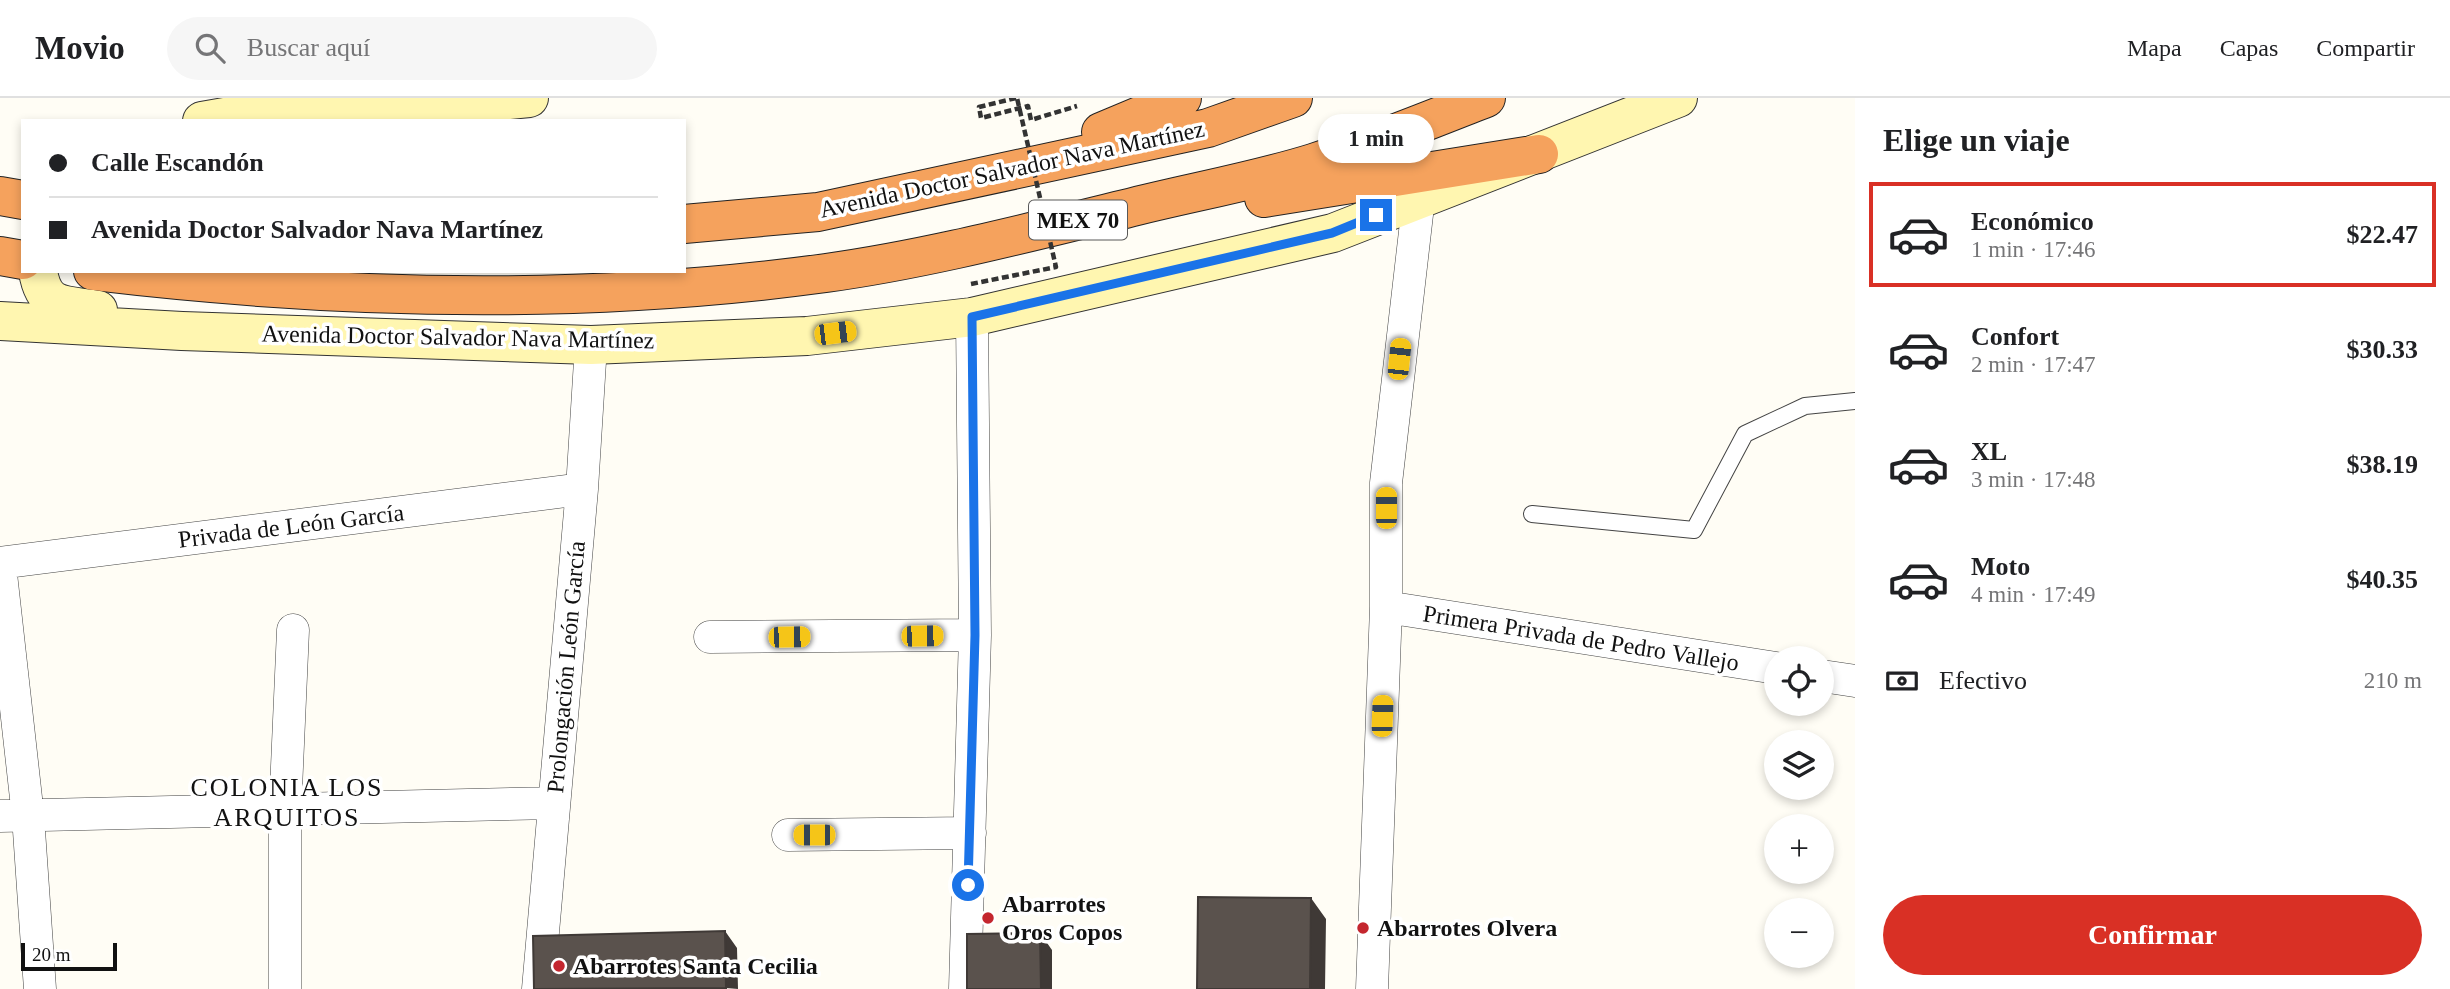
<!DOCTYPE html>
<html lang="es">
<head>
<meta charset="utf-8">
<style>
	:root { --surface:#fff; --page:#f6f6f6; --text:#202124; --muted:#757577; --line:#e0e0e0; --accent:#d93025 }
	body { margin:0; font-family:"Times New Roman",serif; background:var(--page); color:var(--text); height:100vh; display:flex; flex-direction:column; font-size:26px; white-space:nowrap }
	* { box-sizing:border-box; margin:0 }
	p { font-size:23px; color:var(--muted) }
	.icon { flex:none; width:38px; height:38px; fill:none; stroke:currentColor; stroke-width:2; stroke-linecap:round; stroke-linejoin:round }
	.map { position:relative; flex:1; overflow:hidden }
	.panel { display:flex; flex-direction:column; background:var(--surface); width:595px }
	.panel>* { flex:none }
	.banner { position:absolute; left:21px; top:21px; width:665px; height:154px; border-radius:0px; box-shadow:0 4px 10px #0003; display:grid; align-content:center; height:154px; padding:0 28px; background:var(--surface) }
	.tools { position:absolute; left:1764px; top:548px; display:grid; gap:14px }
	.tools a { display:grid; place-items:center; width:70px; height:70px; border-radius:50%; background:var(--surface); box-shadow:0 4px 10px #0003; font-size:35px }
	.scale { position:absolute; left:21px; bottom:18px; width:96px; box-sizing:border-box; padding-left:7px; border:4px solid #111; border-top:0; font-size:19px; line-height:24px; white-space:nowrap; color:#111; -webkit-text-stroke:5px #fff; paint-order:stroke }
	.end { position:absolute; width:32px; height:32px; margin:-16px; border:9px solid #1a73e8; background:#fff; box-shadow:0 0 0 4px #fff }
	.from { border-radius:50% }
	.bubble { position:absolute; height:49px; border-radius:24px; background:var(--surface); box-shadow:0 4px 10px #0003; font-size:23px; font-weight:800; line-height:49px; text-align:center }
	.car { position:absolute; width:21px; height:42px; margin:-21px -10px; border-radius:9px; box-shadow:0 0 5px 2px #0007; background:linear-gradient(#f5c518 24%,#345 0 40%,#f5c518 0 76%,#345 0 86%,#f5c518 0) }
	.banner b { display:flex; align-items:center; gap:24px; height:66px; font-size:26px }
	.banner b+b { border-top:2px solid var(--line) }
	.banner i { width:18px; height:18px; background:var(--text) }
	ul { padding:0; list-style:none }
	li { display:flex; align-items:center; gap:21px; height:105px; margin:0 14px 10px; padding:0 14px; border:4px solid transparent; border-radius:0px }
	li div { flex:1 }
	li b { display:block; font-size:26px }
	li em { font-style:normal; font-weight:800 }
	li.selected { border-color:var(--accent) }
	li>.icon { width:63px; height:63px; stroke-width:1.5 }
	h2 { padding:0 28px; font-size:32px; line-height:84px }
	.pay { display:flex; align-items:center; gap:18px; height:77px; padding:0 28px; font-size:26px }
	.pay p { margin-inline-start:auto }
	.primary-button { display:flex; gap:14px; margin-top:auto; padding:14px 28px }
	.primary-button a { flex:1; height:80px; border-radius:42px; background:var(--accent); color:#fff; font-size:28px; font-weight:800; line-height:80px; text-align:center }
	header { display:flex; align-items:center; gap:42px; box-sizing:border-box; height:98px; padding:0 35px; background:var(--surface); border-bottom:2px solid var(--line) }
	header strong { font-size:33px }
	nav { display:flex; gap:38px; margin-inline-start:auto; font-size:24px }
	.search { width:490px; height:63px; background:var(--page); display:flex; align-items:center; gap:18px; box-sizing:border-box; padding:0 24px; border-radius:38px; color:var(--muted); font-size:26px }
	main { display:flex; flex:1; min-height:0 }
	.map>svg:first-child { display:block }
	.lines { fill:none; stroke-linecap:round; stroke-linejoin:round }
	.service-casing { stroke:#444; stroke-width:18 }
	.minor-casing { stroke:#444; stroke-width:33 }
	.secondary-casing { stroke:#333; stroke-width:40 }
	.motorway-casing { stroke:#222; stroke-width:40 }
	.path { stroke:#333; stroke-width:4.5; stroke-dasharray:7 3.5; stroke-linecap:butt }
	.service { stroke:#fff; stroke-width:16 }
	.minor { stroke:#fff; stroke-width:32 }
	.secondary { stroke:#fff6b0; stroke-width:38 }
	.motorway { stroke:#f5a25d; stroke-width:38 }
	.path-bridge { stroke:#333; stroke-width:4.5; stroke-dasharray:7 3.5; stroke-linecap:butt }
	.shaded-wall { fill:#3f3936 }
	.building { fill:#5a524d; stroke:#3f3936; stroke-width:2 }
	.route { stroke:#1a73e8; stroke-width:9 }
	.poi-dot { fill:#c4262e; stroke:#fff; stroke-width:2.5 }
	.labels { text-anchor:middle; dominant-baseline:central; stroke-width:7; stroke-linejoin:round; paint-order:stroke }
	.shield { fill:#fff; stroke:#585858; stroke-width:2 }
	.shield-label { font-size:23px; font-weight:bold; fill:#111 }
	.street-label { font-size:24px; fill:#111; stroke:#fff }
	.poi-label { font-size:24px; font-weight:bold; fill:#111; stroke:#fff; text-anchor:start }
	.neighbourhood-label { font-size:26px; letter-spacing:2px; fill:#111; stroke:#fff }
</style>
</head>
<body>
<header>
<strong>Movio</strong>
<div class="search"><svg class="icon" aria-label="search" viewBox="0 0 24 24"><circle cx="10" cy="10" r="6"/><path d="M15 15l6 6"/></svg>Buscar aquí</div>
<nav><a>Mapa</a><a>Capas</a><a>Compartir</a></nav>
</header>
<main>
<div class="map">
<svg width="1855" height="891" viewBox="0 0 1855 891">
	<rect width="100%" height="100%" fill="#fffdf5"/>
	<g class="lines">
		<g class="service-casing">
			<path id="service" d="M1532,416l162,16 51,-96 60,-28 50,-5"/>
		</g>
		<g class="minor-casing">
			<path id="minor" d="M0,465l582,-74
				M0,467l28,251 12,173
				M1386,509l390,61
				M710,539l265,-2
				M1822,578l33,5
				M0,718l554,-13
				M788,737l182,-2
				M285,891v-177l8,-182
				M538,891l44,-500 9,-144
				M965,891l10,-354 -3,-318
				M1372,891l14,-382v-124l33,-286"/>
		</g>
		<g class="secondary-casing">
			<path id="secondary" d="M249,0l150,13 130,-13
				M202,23l79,-14
				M38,173c6,39 27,33 60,39
				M0,223l182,10 409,14 216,-9 165,-19 361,-84 345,-135"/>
		</g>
		<g class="motorway-casing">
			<path id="motorway" d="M1101,34l81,-34
				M0,98l23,4
				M1264,100l275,-44
				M684,126l134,-12 390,-84 85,-30
				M0,158l23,4
				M93,173c243,29 490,35 733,2 101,-14 200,-40 299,-64 62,-16 127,-27 188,-46 58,-19 116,-43 173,-65"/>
		</g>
		<path class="path" d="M1016,0l-37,9 2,11 47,-12 3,14 46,-14"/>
		<use href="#service" class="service"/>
		<use href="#minor" class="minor"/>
		<use href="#secondary" class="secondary"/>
		<use href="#motorway" class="motorway"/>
		<path class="path-bridge" d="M971,186l85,-17 -39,-169"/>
	</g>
	<path class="shaded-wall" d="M1311,800l15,21 -1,70h-15z
		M725,833l12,17 1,41 -12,-1z
		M1040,835l12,17v39h-11z"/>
	<path class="building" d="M1198,799l113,1 -1,91h-113z
		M725,833l1,57 -192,1 -1,-53z
		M1040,835l1,56h-74v-55z"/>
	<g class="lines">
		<path class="route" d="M968,787l7,-250 -3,-318 360,-84 44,-18"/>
	</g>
	<g class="poi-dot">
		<circle cx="988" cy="820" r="7"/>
		<circle cx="1363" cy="830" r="7"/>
		<circle cx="559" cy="868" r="7"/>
	</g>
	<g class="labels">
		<rect class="shield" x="1029" y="102.5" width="98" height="39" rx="5"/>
		<g class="shield-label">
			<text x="1078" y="122">MEX 70</text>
		</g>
		<g class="street-label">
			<text transform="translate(1012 71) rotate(-12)">Avenida Doctor Salvador Nava Martínez</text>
			<text transform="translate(458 239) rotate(1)">Avenida Doctor Salvador Nava Martínez</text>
			<text transform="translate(291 428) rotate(-7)">Privada de León García</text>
			<text transform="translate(1581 540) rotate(9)">Primera Privada de Pedro Vallejo</text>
			<text transform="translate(566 569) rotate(-85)">Prolongación León García</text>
		</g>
		<g class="poi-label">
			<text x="1002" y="806">Abarrotes<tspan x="1002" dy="28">Oros Copos</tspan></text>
			<text x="1377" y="830">Abarrotes Olvera</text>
			<text x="573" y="868">Abarrotes Santa Cecilia</text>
		</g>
		<g class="neighbourhood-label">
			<text x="287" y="689">COLONIA LOS<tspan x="287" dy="30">ARQUITOS</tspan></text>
		</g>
	</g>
</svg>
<div class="tools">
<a><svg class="icon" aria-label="locate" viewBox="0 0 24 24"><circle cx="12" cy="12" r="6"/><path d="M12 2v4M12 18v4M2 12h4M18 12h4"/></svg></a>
<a><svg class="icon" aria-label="layers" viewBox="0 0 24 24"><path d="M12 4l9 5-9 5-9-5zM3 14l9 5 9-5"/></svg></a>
<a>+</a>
<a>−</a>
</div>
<div class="scale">20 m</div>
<i class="end from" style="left:968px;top:787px"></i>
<i class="end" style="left:1376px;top:117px"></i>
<div class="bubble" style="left:1318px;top:16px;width:116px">1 min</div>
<i class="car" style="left:835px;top:235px;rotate:83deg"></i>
<i class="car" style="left:1399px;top:261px;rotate:6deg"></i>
<i class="car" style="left:1386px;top:410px;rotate:0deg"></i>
<i class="car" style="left:922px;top:538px;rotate:89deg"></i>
<i class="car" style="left:789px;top:539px;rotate:89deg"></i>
<i class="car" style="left:1382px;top:618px;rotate:2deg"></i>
<i class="car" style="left:814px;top:737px;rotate:270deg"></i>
<div class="banner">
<b><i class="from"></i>Calle Escandón</b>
<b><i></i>Avenida Doctor Salvador Nava Martínez</b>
</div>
</div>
<section class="panel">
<h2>Elige un viaje</h2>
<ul>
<li class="selected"><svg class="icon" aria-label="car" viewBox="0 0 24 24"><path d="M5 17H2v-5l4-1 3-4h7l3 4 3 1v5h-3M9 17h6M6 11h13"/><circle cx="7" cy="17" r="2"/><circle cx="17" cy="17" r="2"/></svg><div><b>Económico</b><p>1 min · 17:46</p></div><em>$22.47</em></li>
<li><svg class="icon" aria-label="car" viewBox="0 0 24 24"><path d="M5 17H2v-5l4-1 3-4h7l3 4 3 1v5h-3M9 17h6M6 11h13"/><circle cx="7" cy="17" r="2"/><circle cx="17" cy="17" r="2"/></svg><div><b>Confort</b><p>2 min · 17:47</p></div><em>$30.33</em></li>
<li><svg class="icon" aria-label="car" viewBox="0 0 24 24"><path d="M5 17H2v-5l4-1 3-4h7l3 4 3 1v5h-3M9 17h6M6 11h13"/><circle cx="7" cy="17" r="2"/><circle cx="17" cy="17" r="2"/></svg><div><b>XL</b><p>3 min · 17:48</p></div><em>$38.19</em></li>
<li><svg class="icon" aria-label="car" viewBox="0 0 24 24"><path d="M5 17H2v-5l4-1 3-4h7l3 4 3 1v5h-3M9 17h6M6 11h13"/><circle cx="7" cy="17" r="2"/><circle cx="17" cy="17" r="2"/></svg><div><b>Moto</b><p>4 min · 17:49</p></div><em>$40.35</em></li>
</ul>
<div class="pay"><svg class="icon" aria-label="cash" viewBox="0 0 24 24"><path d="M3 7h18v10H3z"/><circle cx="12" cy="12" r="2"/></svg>Efectivo<p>210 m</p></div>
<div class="primary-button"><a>Confirmar</a></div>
</section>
</main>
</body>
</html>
